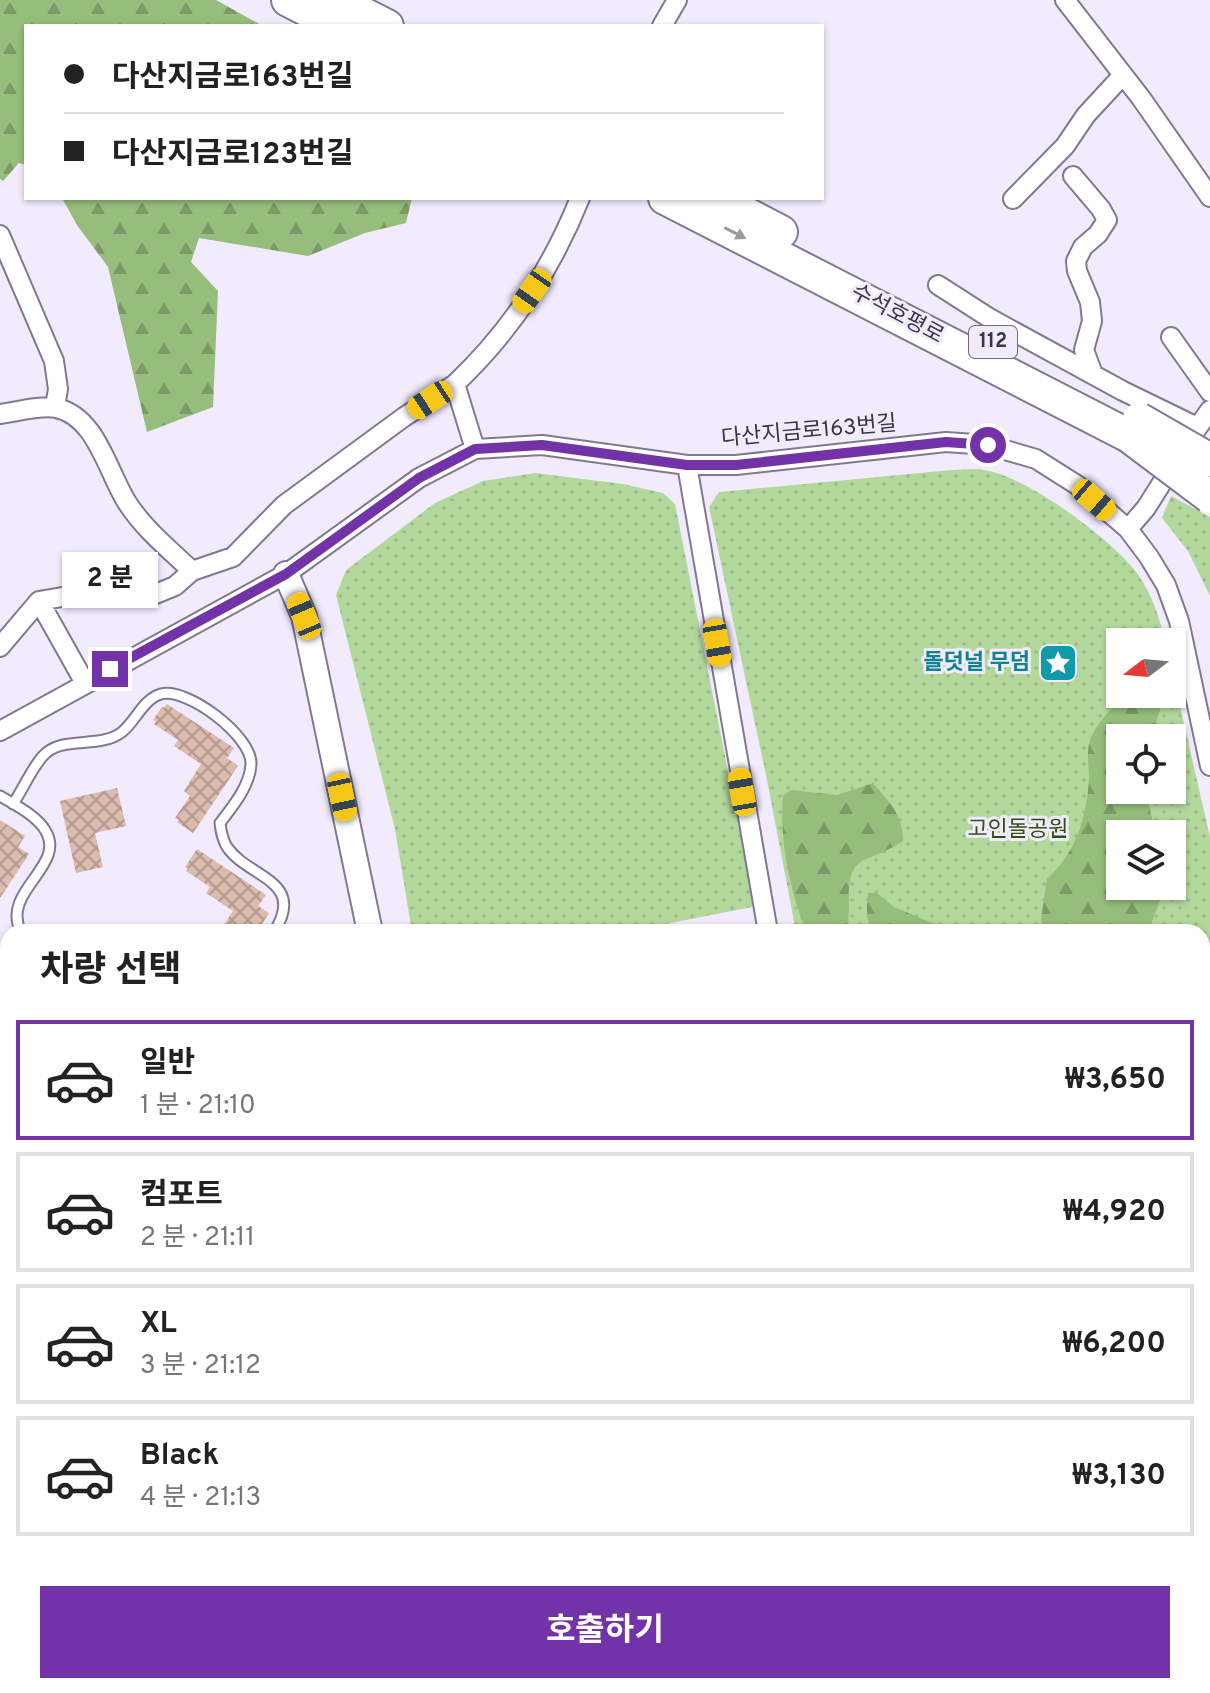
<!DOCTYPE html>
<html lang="ko">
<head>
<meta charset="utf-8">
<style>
	:root { --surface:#fff; --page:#f2f2f2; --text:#222; --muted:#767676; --line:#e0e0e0; --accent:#7233a8 }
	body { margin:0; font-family:Overpass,"Noto Sans KR",sans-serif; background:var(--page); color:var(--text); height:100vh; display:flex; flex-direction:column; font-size:30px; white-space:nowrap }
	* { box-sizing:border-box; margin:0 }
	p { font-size:26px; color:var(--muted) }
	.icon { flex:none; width:44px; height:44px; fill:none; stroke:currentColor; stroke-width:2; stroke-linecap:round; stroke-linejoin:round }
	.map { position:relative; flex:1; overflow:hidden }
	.details { position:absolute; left:0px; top:924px; width:1210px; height:770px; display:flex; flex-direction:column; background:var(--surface); border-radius:24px 24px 0 0; box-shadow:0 2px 6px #0004 }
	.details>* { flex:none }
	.hud { position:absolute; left:24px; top:24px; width:800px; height:176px; border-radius:0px; box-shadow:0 2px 6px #0004; display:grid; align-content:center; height:176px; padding:0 40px; background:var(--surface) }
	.needle { width:52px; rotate:254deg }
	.tools { position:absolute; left:1106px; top:628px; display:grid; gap:16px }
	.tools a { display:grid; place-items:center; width:80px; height:80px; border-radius:0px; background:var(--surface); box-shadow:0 2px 6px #0004; font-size:40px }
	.end { position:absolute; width:36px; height:36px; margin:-18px; border:10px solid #7233a8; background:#fff; box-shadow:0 0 0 4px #fff }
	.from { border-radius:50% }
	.bubble { position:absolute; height:56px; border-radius:0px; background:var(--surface); box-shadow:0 2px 6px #0004; font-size:26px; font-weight:700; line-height:56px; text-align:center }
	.car { position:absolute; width:24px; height:48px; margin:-24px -12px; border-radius:10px; box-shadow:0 0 6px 2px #0007; background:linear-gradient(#f5c518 24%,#345 0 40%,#f5c518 0 76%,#345 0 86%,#f5c518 0) }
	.hud b { display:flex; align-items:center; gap:28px; height:76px; font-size:30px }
	.hud b+b { border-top:2px solid var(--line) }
	.hud i { width:20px; height:20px; background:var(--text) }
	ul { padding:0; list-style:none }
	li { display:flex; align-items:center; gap:24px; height:120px; margin:0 16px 12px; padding:0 24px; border:4px solid var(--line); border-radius:0px }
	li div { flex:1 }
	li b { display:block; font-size:30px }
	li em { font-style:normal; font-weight:700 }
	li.active { border-color:var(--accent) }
	li>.icon { width:72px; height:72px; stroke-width:1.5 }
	h2 { padding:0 40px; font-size:36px; line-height:96px }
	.action { display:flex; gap:16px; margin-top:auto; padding:16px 40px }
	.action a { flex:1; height:92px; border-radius:0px; background:var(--accent); color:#fff; font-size:32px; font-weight:700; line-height:92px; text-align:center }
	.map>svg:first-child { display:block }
	.green { fill:url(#green-dots); fill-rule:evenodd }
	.forest { fill:url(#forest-firs) }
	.building { fill:url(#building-cross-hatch) }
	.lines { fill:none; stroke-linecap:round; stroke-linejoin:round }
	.lane-casing { stroke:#817893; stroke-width:13 }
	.street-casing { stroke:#817893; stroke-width:22 }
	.secondary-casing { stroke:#817893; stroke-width:28 }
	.highway-casing { stroke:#817893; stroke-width:36 }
	.lane { stroke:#fff; stroke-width:9 }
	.street { stroke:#fff; stroke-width:18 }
	.secondary { stroke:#fff; stroke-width:24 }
	.highway { stroke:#fff; stroke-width:32 }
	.highway-bridge-casing { stroke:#817893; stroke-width:36; stroke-linecap:butt }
	.highway-bridge { stroke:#fff; stroke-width:32 }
	.oneway { fill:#9c9aa0 }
	.route { stroke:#7233a8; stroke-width:10 }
	.labels { text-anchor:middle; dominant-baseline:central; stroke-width:6; stroke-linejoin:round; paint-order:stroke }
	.shield { fill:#f1ebfd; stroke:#716c7a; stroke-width:2 }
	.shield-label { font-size:20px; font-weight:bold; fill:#3a3642 }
	.street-label { font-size:22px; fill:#3a3642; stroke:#f1ebfd }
	.culture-label { font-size:22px; font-weight:bold; fill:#0d838f; stroke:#f1ebfd; text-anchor:end }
	.park-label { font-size:22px; fill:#2f530e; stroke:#f1ebfd }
</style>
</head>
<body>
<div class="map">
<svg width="1210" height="1693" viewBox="0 0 1210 1693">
	<defs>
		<pattern id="green-dots" width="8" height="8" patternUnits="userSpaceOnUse" patternTransform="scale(2)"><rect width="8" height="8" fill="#b3d89c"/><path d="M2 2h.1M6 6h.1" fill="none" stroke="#9bba88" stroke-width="1.8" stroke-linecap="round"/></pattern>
		<pattern id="forest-firs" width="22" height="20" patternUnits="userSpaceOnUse" patternTransform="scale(2)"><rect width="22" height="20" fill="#96bd7c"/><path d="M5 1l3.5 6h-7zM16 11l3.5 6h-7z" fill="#7b9a67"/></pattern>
		<pattern id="building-cross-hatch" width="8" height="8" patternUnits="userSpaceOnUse" patternTransform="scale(2)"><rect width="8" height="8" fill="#dbbbad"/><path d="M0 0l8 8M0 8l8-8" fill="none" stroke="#b3998e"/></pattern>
	</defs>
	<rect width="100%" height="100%" fill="#f1ebfd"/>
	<path class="green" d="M952,470c10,0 22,-2 32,0 43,6 127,69 153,103 15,21 23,45 28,69h-45v52h52v-23l38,166v414l-8,2v-321h-406l-29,-152 -58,-273 10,-15zM1120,738h52v52h-52zM1120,834h52v52h-52z
		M535,473l88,11 40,9 12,11 79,398 -2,5 -127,25h-213l-17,-103 -59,-234 10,-25 89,-67 48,-22z
		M1171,496l39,21v79l-22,-45 -26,-33z"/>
	<path class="forest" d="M0,0h216l47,26h-237v139l-7,-2 -16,18 -3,-2z
		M62,198h350l-6,25 -41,10 -57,23 -109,-18 -8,24 27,29 -5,116 -66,25 -39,-165 -31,-42z
		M1122,694h34l5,13 -10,31h-31v52h25l11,44h-36v52h42v9l-14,37h-104l-3,-13 6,-40c29,-26 40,-62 42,-101 0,-12 -3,-25 1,-38 6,-17 22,-30 32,-46z
		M873,783c16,19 30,31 30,58 -39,26 -56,9 -54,65 0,9 -2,18 1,26h-44c-16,-43 -27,-90 -23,-136l8,-6 46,5z
		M868,893h9l17,14 50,21 3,4h-75c-6,-13 -6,-26 -4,-39z
		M1202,1001l8,19v89l-8,-12z"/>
	<path class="building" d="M167,704l67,44 -7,10 11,8 -45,67 -16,-11 2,-2 -4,-2 15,-22 -6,-5 17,-27 -27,-18 4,-6 -24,-16 2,-3 -3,-1 9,-13 2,1z
		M117,788l9,38 -31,7 8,34 -27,6 -16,-72z
		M0,820l25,16 -7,11 11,7 -29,44z
		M197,849l69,46 -8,11 11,7 -12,19h-38l14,-21 -27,-18 4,-6 -24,-16 2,-3 -3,-1z"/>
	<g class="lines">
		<g class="lane-casing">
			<path id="lane" d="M0,796c14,8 37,20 45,34 23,36 -45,61 -24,102
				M13,804c10,-15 18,-34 29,-47 19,-23 57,-7 80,-25 14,-11 21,-33 39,-38 26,-7 91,42 90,70 -1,22 -18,42 -31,59 1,8 2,16 7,24 21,31 80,33 47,85
				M1202,1582l8,5
				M591,1686l1,7
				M778,1686l2,7
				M1022,1686l6,7
				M1157,1693l3,-7"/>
		</g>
		<g class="street-casing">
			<path id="street" d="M1065,0l76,98 69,99
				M662,26l15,-26
				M1073,176l28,33 6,11 -9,14 -15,13 -7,14 1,10 13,31 2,19 -8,29 9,24
				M1013,199l52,-53 21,-31 37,-40
				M0,235l54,126 4,28 -3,18
				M938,285l53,34 132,72 74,36
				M1171,337l39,55
				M455,384c55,-52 97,-116 125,-186
				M0,414c15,-2 42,-9 56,-6 41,8 52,66 72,96 17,26 42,46 64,67
				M1191,437l19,-27
				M1128,529l18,-21 29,-46
				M39,601l46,82
				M0,647l39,-46 29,-5 85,-1 22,-9 17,-15 41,-14 51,-52 120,-88 51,-33 20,65
				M0,731l286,-157 133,-96 56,-29 67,-4 145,20
				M768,932l-81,-467h49l210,-23 42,3 48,14 41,26 51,44 21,28 17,28 13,36 31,145
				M0,1405l8,-1
				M0,1485l8,52
				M38,1686l2,7
				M98,1686l2,7
				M206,1686l1,7
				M313,1686l1,7
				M379,1693l35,-7"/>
		</g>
		<g class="secondary-casing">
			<path id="secondary" d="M286,574l18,42 66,316
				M1202,1279l8,-2
				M1202,1316l8,-2
				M0,1526l8,-1
				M0,1556l8,-2
				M515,1686l2,7
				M533,1686l1,7"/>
		</g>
		<g class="highway-casing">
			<path id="highway" d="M288,0l51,26
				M336,0l51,26
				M665,198l464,238
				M716,198l65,34"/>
		</g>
		<use href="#lane" class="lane"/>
		<use href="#street" class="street"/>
		<use href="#secondary" class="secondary"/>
		<use href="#highway" class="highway"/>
		<g class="highway-bridge-casing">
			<path id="highway-bridge" d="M1139,419l71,41
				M1129,436l81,61"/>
		</g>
		<use href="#highway-bridge" class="highway-bridge"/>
	</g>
	<defs><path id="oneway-solid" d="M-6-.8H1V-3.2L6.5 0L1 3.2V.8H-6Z" transform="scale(2)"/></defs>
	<use class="oneway" href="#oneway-solid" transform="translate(735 233) rotate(27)"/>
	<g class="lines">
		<path class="route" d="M110,669l176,-95 133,-96 56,-29 67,-4 145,20h49l210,-23 42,3"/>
	</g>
	<defs>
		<g id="sight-square" transform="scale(2)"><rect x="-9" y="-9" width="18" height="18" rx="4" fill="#0f9aa8" stroke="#f1ebfd"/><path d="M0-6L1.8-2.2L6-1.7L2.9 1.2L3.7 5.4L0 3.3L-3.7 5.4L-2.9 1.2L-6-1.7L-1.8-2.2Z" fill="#fff"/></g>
	</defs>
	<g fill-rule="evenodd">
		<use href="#sight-square" x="1058" y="663"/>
	</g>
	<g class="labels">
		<rect class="shield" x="969" y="326" width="48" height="32" rx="6"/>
		<g class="shield-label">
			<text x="993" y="342">112</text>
		</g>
		<g class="street-label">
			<text transform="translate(897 315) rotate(28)">수석호평로</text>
			<text transform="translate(809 432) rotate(-5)">다산지금로163번길</text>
		</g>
		<g class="culture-label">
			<text x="1030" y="663">돌덧널 무덤</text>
		</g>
		<g class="park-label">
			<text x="1018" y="830">고인돌공원</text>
		</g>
	</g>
</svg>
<div class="tools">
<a><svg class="needle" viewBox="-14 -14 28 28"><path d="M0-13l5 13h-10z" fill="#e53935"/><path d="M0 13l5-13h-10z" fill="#767676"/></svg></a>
<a><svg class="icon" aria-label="locate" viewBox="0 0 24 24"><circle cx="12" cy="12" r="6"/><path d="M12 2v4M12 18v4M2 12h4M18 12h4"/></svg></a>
<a><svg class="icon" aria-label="layers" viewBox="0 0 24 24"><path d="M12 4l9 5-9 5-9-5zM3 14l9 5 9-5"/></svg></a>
</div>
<i class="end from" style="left:988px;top:445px"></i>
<i class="end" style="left:110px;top:669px"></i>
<div class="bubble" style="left:62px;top:552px;width:96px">2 분</div>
<i class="car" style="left:532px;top:291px;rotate:215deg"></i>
<i class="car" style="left:430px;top:400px;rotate:237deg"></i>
<i class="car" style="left:1094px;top:500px;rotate:131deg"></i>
<i class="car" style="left:304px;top:616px;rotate:337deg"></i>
<i class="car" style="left:717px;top:643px;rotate:170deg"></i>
<i class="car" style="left:742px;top:792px;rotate:350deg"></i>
<i class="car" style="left:342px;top:797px;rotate:168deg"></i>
<div class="hud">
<b><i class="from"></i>다산지금로163번길</b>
<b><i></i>다산지금로123번길</b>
</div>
<section class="details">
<h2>차량 선택</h2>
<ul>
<li class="active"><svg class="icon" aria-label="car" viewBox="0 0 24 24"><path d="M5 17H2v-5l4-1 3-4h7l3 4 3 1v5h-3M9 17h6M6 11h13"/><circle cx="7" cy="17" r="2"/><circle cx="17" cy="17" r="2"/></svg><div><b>일반</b><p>1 분 · 21:10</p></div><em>₩3,650</em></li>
<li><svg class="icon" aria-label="car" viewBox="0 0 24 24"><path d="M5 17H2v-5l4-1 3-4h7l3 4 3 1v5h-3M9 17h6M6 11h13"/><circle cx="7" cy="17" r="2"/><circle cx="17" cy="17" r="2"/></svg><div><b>컴포트</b><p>2 분 · 21:11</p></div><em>₩4,920</em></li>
<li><svg class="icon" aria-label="car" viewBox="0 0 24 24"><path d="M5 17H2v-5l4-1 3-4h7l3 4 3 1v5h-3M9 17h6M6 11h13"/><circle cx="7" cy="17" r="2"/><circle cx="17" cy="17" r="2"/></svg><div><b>XL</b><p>3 분 · 21:12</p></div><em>₩6,200</em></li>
<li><svg class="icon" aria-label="car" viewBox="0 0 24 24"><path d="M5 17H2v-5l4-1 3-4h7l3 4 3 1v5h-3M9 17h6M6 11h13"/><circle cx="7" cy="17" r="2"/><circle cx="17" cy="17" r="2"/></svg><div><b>Black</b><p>4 분 · 21:13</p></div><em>₩3,130</em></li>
</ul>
<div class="action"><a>호출하기</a></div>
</section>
</div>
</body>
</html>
